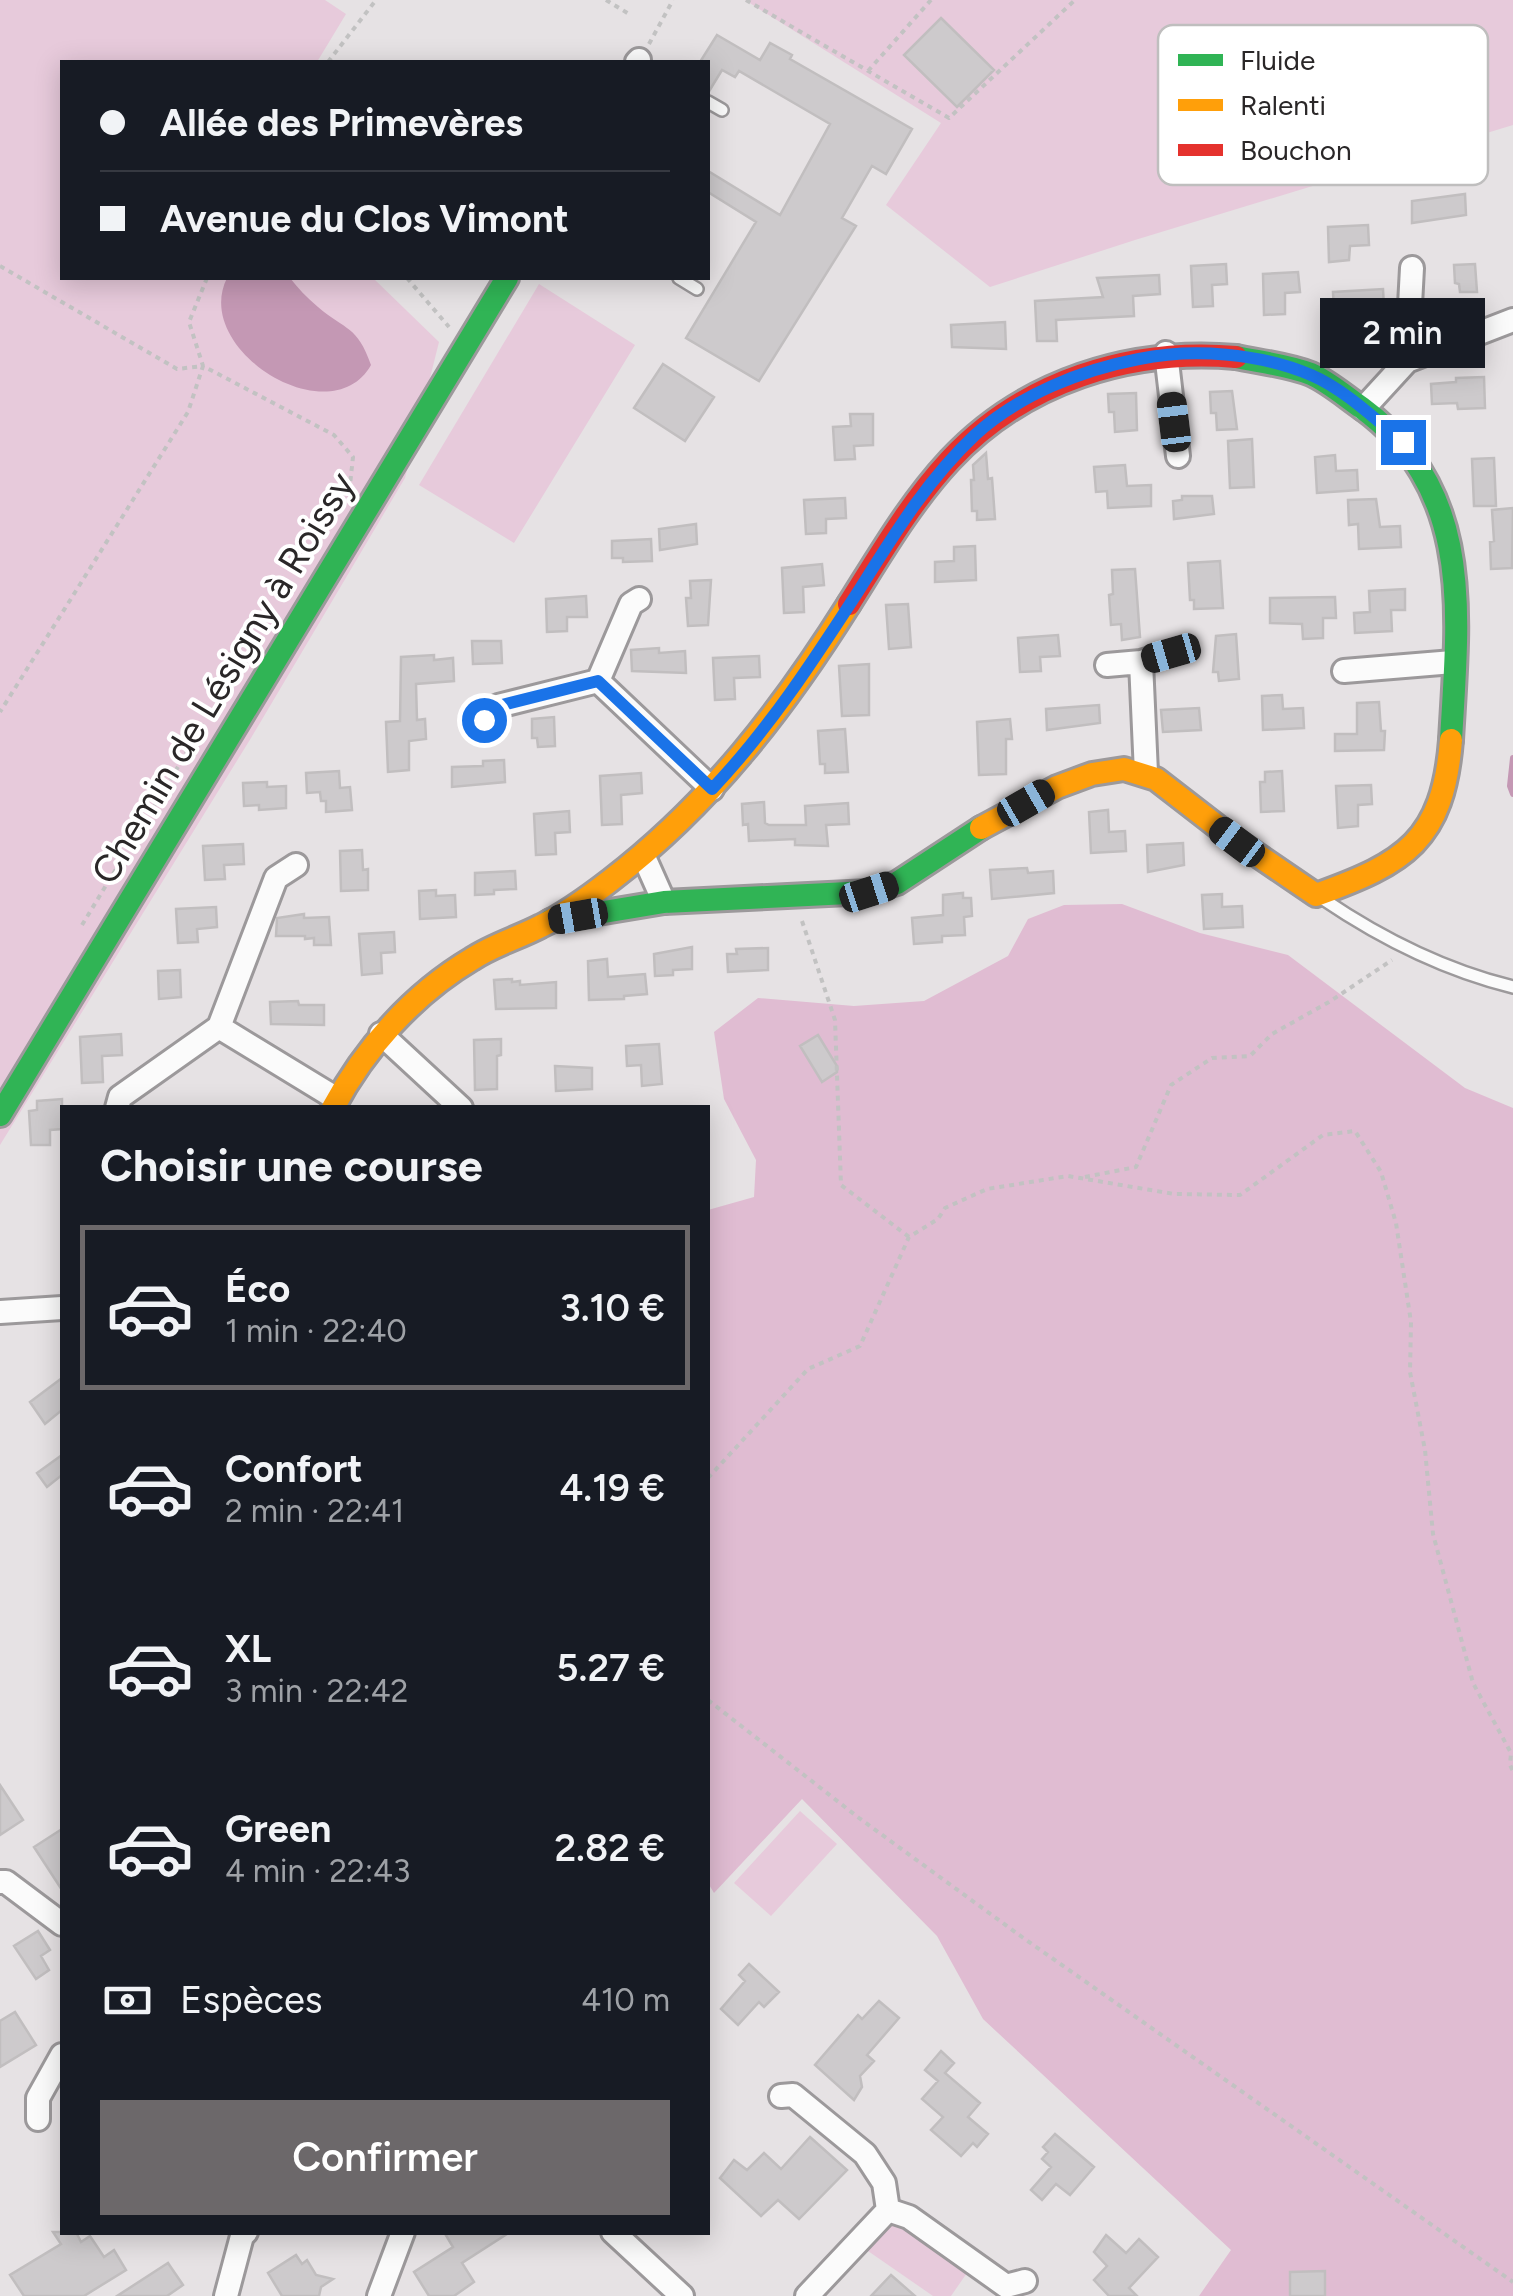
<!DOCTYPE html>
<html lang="fr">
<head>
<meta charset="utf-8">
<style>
	:root { --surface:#171b24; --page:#20242c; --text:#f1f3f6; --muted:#9ea1a6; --line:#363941; --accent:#6c686a }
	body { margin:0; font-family:Figtree,sans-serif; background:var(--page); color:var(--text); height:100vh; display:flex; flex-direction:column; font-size:38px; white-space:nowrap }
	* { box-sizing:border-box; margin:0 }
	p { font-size:32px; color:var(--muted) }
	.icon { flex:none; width:55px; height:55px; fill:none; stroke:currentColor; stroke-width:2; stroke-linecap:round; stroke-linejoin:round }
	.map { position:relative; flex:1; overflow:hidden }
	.details { position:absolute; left:60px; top:1105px; width:650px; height:1130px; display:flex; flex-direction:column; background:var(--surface); border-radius:0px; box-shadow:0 5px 25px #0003 }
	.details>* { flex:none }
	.banner { position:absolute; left:60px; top:60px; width:650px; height:220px; border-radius:0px; box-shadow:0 5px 25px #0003; display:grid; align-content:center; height:220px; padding:0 40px; background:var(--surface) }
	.end { position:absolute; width:45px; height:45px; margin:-22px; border:12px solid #1a73e8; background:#fff; box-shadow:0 0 0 5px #fff }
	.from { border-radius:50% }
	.bubble { position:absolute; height:70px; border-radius:0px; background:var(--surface); box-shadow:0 5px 25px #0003; font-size:32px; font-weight:600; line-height:70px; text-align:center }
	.car { position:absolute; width:30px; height:60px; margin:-30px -15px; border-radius:12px; box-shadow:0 0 8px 2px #0007; background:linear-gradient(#222 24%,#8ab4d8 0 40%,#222 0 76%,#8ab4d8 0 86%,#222 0) }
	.banner b { display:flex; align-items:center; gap:35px; height:95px; font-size:38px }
	.banner b+b { border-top:2px solid var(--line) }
	.banner i { width:25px; height:25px; background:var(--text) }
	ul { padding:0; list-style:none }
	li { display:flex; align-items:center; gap:30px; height:165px; margin:0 20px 15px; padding:0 20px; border:5px solid transparent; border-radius:0px }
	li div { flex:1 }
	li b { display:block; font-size:38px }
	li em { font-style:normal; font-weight:600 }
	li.current { border-color:var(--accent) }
	li>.icon { width:90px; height:90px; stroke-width:1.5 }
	h2 { padding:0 40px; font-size:45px; line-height:120px }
	.pay { display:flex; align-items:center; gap:25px; height:110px; padding:0 40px; font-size:38px }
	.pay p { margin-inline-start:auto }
	.button { display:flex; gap:20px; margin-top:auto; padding:20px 40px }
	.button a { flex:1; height:115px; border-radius:0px; background:var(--accent); color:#fff; font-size:40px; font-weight:600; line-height:115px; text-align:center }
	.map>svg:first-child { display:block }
	.green { fill:#e7cadb }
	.forest { fill:#e0bcd2 }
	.water { fill:#c498b4 }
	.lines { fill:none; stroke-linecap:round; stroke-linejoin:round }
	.stream { stroke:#c498b4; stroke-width:6 }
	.building { fill:#cdcacc; stroke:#c1bebf; stroke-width:2.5 }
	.lane-casing { stroke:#9c999b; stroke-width:16 }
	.street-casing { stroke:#9c999b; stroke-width:28 }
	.fast-casing { stroke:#9c999b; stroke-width:28 }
	.slow-casing { stroke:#9c999b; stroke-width:28 }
	.jam-casing { stroke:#9c999b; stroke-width:28 }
	.path { stroke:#c2c2c2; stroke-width:4; stroke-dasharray:5 5; stroke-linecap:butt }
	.lane { stroke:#fbfbfb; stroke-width:11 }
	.street { stroke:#fbfbfb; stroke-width:22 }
	.fast { stroke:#30b455; stroke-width:22 }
	.slow { stroke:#ff9f0a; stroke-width:22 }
	.jam { stroke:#e5322d; stroke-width:22 }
	.route { stroke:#1a73e8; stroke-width:12 }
	.labels { text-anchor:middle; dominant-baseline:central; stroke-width:8; stroke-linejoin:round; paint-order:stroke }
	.street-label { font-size:38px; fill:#2a2728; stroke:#fff }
	.key { fill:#fff; stroke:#bfbebe; stroke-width:2.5 }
	.key-label { font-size:28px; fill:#2a2728 }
</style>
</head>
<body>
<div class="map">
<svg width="1513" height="2296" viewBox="0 0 1513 2296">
	<rect width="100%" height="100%" fill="#e6e2e4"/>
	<path class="green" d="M0,0h325l21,14 -29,48h-255v216h311l66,64 -34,136 -154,260 -251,407z
		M745,0h768v125l-378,115 -145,47 -104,-82 55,-82z
		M539,284l96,61 -121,198 -95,-58z
		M800,1811l37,33 -66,72 -37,-33z
		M892,2217l77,53 -18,26h-18l-65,-45z"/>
	<path class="forest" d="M1122,904l78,29 88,22 177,133 48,20v1188h-314l32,-46 -248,-231 -46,-83 -135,-137 -88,94 -6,-10v-673l46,-13 2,-37 -32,-61 -10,-67 44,-34 96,8 70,-5 84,-45 20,-37 36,-14z"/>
	<path class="water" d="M227,278h63c8,10 17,20 28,29 28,24 39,18 53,58 -40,71 -180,-15 -144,-87z"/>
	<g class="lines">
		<path class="stream" d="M1513,758l-3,28 3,8"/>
	</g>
	<path class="building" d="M941,18l53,52 -37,37 -53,-52z
		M717,35l43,25 10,-17 22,12 -2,4 122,70 -26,45 -14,-8 -30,52 14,8 -97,155 -73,-43 70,-116 -48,-30v-21l72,44 50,-91 -91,-53 -4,6 -13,-7 -14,23v-31h-8z
		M1465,194l1,21 -54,8v-22z
		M1368,225l1,20 -19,1 -1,14 -20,2 -1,-35z
		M1226,264l1,20 -15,1 1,21 -20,1 -2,-41z
		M1475,264l2,28h-17l-1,-8 -4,-1 -1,-18z
		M1298,272l2,20 -15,1v21l-21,1 -1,-41z
		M1159,275l1,19 -27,2 1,20 -78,4 1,21h-20l-2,-40 68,-4 -6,-19z
		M1383,289l1,19 -31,2 1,19 -19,1 -2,-38z
		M1005,322l1,27 -54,-2 -1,-22z
		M663,364l51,33 -29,44 -51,-33z
		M1484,377l1,31 -27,1 -1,-6 -25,1 -1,-20 25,-2v-4z
		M1232,391l5,38 -20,1 -1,-17h-5l-1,-21z
		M1136,393l1,37 -22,2 -1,-20h-5l-1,-18z
		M850,414h23v31l-19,1 1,13 -20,1 -2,-33 18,-1z
		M1252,439l2,48 -24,1 -2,-47z
		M986,453l2,26 4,-1 3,41 -18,1v-9h-5l-1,-31h3l-1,-15z
		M1335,455l1,16 21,-1 1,20 -41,3 -2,-36z
		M1494,458l2,48h-22l-2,-47z
		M1125,465l2,21 24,-1v21l-43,2 -1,-17 -11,1 -2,-25z
		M1182,496h30l2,18 -40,5 -1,-18 9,-1z
		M845,498l1,20 -20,1v14l-20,1 -2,-34z
		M1376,499l4,28 20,-1 1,21 -42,2 -1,-25 -9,1 -1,-25z
		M1513,508l-1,60 -21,1 -1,-27 4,-1 -2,-31z
		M696,524l1,20 -37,6 -1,-21z
		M651,539l1,22 -29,1v-4h-11v-17z
		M975,546l1,34 -41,2v-20l19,-1v-14z
		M1220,561l3,47 -29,1v-9h-4l-2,-37z
		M822,564l2,21 -21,2 1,25 -20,1 -2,-45z
		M1135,569l5,68 -18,3 -1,-16 -10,1 -2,-30 4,-1 -1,-24z
		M711,580l-3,45 -20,1 -2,-28h5l-1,-17z
		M1405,589v21h-14l1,21 -37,2 -1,-20 16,-1 -1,-21z
		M586,596l1,21h-20v14l-20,1 -1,-33z
		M1335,597l1,21h-13v20l-20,1 -1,-15 -32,-1v-25z
		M908,604l3,43 -22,2 -3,-44z
		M1236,634l3,45 -20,2 -1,-9h-5l3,-36z
		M1058,635l2,21 -20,1 1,14 -21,1 -2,-34z
		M472,641h29l1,22 -29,1z
		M659,648v5l26,-2 1,22 -54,-2 -1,-21z
		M434,655v5l19,-2 1,23 -38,3 1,36 8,-1 1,20 -17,2v29l-21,2 -2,-50 14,-1 1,-64z
		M759,656l1,21 -26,1 1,21 -20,1 -2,-42z
		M869,664v51l-27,1 -3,-50z
		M1282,695l1,14 20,-1 1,20 -41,2 -1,-34z
		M1379,702l2,29h4l-1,19 -49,1v-17h22v-31z
		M1099,705l1,18 -53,7 -1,-21z
		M1199,708l2,22 -38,2 -2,-22z
		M554,717l1,29 -17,1 -1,-9h-5v-19z
		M1010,719l2,20h-6v35l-27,1 -2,-53z
		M845,729l3,43 -23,1v-9h-5l-2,-33z
		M504,760l1,22 -53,5v-20l31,-1v-5z
		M339,771l1,17 10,-1 2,23 -26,2v-11h-5l-1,-9 -13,1 -1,-20z
		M1282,771l2,40 -23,1 -1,-30h5v-10z
		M641,773l1,20 -21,2 1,29 -20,1 -2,-49z
		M267,782v5l19,-1v22l-27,2v-5l-15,1 -1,-23z
		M1371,785l1,19 -14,1v21l-20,2 -2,-42z
		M764,802l1,21 4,2h37l-1,-19 43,-3 1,21 -23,1 2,21 -33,-1v-6l-46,2 -1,-17 -5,1 -1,-21z
		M1108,810l1,22 16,-1 1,20 -35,2 -2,-41z
		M569,811l1,21 -15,1 1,21 -20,1 -2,-41z
		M1183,843l1,22 -36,7 -1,-27z
		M243,844l1,20 -20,1 1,14 -20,1 -2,-34z
		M362,850l1,20 5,-1v21l-27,1 -1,-40z
		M1027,868l1,5 25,-2 1,22 -62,6 -2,-29z
		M515,871l1,18 -22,1v4l-19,1v-22z
		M436,890v6l19,-1 1,22 -36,2 -1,-28z
		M963,893v5h8l1,18 -8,1 1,18 -23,1v6l-28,2 -2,-26 31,-3v-20z
		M1222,894v13l20,-1 1,21 -39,2 -2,-34z
		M216,907l1,20 -20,2 1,13 -20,1 -2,-34z
		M304,914v4l25,-1 2,28h-17v-7l-9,1v-3h-29l1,-18z
		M394,932l1,20 -14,1 1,20 -20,2 -3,-41z
		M692,947v22l-19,1v5l-18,1 -1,-22z
		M768,948v22l-40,2 -1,-18h10l-1,-5z
		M607,959l1,18 37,-3 2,20 -23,2v3l-35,1 -1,-39z
		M180,970l1,27 -22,2 -1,-28z
		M512,979v3l8,-1v4l36,-3v26l-60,1 -2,-29z
		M298,1001l1,4h25v20l-53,-1 -1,-22z
		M121,1034l1,21 -20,1 1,26 -21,1 -2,-46z
		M818,1035l19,31v6l-15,10 -22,-36z
		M501,1039v16l-4,1v33l-22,1 -1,-50z
		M659,1044l3,40 -20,2 -1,-21 -14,1 -1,-20z
		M555,1066l37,2v21l-36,2z
		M62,1099v30l-12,1v15h-19l-2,-34 8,-1v-9z
		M62,1378v32l-17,14 -15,-22z
		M62,1455v20l-15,12 -10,-14z
		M0,1785l23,35 -23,15z
		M62,1829v61l-28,-43z
		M38,1931l12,19 -9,6 8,14 -13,9 -22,-33z
		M749,1964l30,28 -15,15 -5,-5 -21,23 -17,-16 24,-28 -6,-6z
		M879,2001l20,17 -32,37 7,6 -14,15 2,11 -8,13 -39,-35 43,-50 4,4z
		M15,2012l21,33 -36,22v-46z
		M941,2051l13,12 -9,10 35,30 -12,14 20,17 -11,13 -4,-4 -12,13 -30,-26 12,-13 -21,-18 16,-18 -13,-11z
		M1055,2134l39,33 -24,28 -14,-11 -14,16 -11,-10 20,-23 -9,-8 6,-7 -5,-5z
		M810,2137l37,33 -48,49 -21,-19 -17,16 -41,-38 14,-18 13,10 17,-17 17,16z
		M53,2232h23l5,10 9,-6 14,21 10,-7 12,20 -42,26h-60l-14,-21 51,-31z
		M444,2232h66l-48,31 12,19 -20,14h-25l-15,-24 39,-25z
		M1106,2235l20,18 13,-14 19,18 -29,31 8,8h-28l-15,-16 13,-14 -13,-14z
		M296,2255l6,9 5,-4 9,15 17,4 -12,8 -2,9h-37l-14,-23z
		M168,2263l15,22 -16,11h-50z
		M1325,2271v25h-35v-24z
		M891,2275l24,21h-44z"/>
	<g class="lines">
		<g class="lane-casing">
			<path id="lane" d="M708,102l14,8
				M679,278l18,11
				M1323,899c59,40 121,71 190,88"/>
		</g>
		<g class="street-casing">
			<path id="street" d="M637,62l2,-2
				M1166,353l12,103
				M1407,361l5,-93
				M1363,409l44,-48 106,-41
				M639,599l-8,5 -33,77 114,108
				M1141,662l5,111
				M1107,665l34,-3 30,-9
				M1344,671l109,-9
				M484,720l14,-14 100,-25
				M644,857l20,45
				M296,865l-20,13 -57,149 118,72
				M381,1034l80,74
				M117,1108l3,-11 99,-70
				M0,1312l62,-4
				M0,1882h6l56,42
				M781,2096l12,-1 72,59 19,29 4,27
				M38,2119v-21l24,-43
				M613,2232l69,64
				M226,2296l16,-60 4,-4
				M379,2296l24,-64
				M807,2296l81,-86 21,7 97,69 19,-5"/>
		</g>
		<g class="fast-casing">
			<path id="fast" d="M1236,357c24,5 52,8 75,17 18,8 35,23 51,34 113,83 96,207 89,332
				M550,921l114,-19 205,-10 28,-9 84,-55
				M0,1115l507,-837"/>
		</g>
		<g class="slow-casing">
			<path id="slow" d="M981,828l76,-41 35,-13 32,-5 32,10 75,58 85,58c89,-32 127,-54 135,-155
				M333,1108c32,-60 80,-114 139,-149 21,-14 46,-21 69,-33 25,-12 48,-29 70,-46 99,-76 172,-171 238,-276"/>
		</g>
		<g class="jam-casing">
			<path id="jam" d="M849,604c31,-49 61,-101 101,-144 74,-79 180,-112 286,-103"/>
		</g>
		<path class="path" d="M606,0l23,14
			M746,0l203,118 126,-118
			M649,44l24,-44
			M328,62l48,-62
			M868,71l63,-71
			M0,266l177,103 26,-3 -15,46 -188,300
			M207,278l-18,44 14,44 131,69 19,22 -3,28
			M407,278l42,49
			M802,921l33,99 6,165 68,52
			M82,925l122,-201
			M1085,1177l51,-10 35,-82 41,-27 38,-2 22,-22 57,-32 63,-42
			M708,1478l100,-109 52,-23 49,-109 29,-18 7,-11 42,-19 81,-13 106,18 66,1 83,-60 32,-4 26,41 15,51 15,99 -1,50 15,78 8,84 40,149 38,70 -1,12 3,6
			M708,1700l151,118 163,119 491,345"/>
		<use href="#lane" class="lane"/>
		<use href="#street" class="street"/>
		<use href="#fast" class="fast"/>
		<use href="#slow" class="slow"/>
		<use href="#jam" class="jam"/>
	</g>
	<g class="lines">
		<path class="route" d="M484,720l14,-14 100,-25 114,108c58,-61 103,-131 149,-202 34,-54 67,-108 114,-152 44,-40 106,-65 164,-76 54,-11 120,-6 172,16 33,14 64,44 92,67"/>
	</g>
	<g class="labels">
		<g class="street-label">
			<text transform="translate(223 678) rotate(-59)">Chemin de Lésigny à Roissy</text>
		</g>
	</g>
	<rect x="1158" y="25" width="330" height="160" rx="15" class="key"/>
	<rect x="1178" y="54" width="45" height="12" fill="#30b455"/>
	<rect x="1178" y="99" width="45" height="12" fill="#ff9f0a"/>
	<rect x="1178" y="144" width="45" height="12" fill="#e5322d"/>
	<g class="key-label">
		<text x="1240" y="70">Fluide</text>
		<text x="1240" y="115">Ralenti</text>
		<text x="1240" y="160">Bouchon</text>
	</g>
</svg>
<i class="end from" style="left:484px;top:720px"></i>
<i class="end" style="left:1403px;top:442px"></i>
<div class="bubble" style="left:1320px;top:298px;width:165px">2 min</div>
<i class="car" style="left:1174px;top:422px;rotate:353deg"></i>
<i class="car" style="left:1171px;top:653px;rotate:254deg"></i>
<i class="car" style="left:1026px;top:803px;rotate:60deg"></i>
<i class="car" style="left:1237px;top:842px;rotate:307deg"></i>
<i class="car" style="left:869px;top:892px;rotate:72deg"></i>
<i class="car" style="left:578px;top:916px;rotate:260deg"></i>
<div class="banner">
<b><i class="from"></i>Allée des Primevères</b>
<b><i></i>Avenue du Clos Vimont</b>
</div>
<section class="details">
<h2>Choisir une course</h2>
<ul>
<li class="current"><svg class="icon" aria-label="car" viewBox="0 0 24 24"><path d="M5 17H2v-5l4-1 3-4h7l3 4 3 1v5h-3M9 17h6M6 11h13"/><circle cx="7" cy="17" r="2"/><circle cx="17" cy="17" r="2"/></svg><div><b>Éco</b><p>1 min · 22:40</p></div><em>3.10 €</em></li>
<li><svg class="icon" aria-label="car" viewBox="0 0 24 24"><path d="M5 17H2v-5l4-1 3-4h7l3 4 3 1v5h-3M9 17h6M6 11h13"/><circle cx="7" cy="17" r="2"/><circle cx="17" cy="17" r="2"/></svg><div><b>Confort</b><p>2 min · 22:41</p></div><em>4.19 €</em></li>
<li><svg class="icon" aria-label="car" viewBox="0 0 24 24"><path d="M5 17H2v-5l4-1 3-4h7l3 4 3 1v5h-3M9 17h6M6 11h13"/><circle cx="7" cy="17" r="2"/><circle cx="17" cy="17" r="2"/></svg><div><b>XL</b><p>3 min · 22:42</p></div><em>5.27 €</em></li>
<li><svg class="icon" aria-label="car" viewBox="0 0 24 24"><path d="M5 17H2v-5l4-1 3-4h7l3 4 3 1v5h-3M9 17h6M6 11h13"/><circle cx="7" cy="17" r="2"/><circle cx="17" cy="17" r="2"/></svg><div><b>Green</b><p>4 min · 22:43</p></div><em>2.82 €</em></li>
</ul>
<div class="pay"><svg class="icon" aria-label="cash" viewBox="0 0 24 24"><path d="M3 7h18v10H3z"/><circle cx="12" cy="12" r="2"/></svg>Espèces<p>410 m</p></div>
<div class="button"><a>Confirmer</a></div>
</section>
</div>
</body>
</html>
